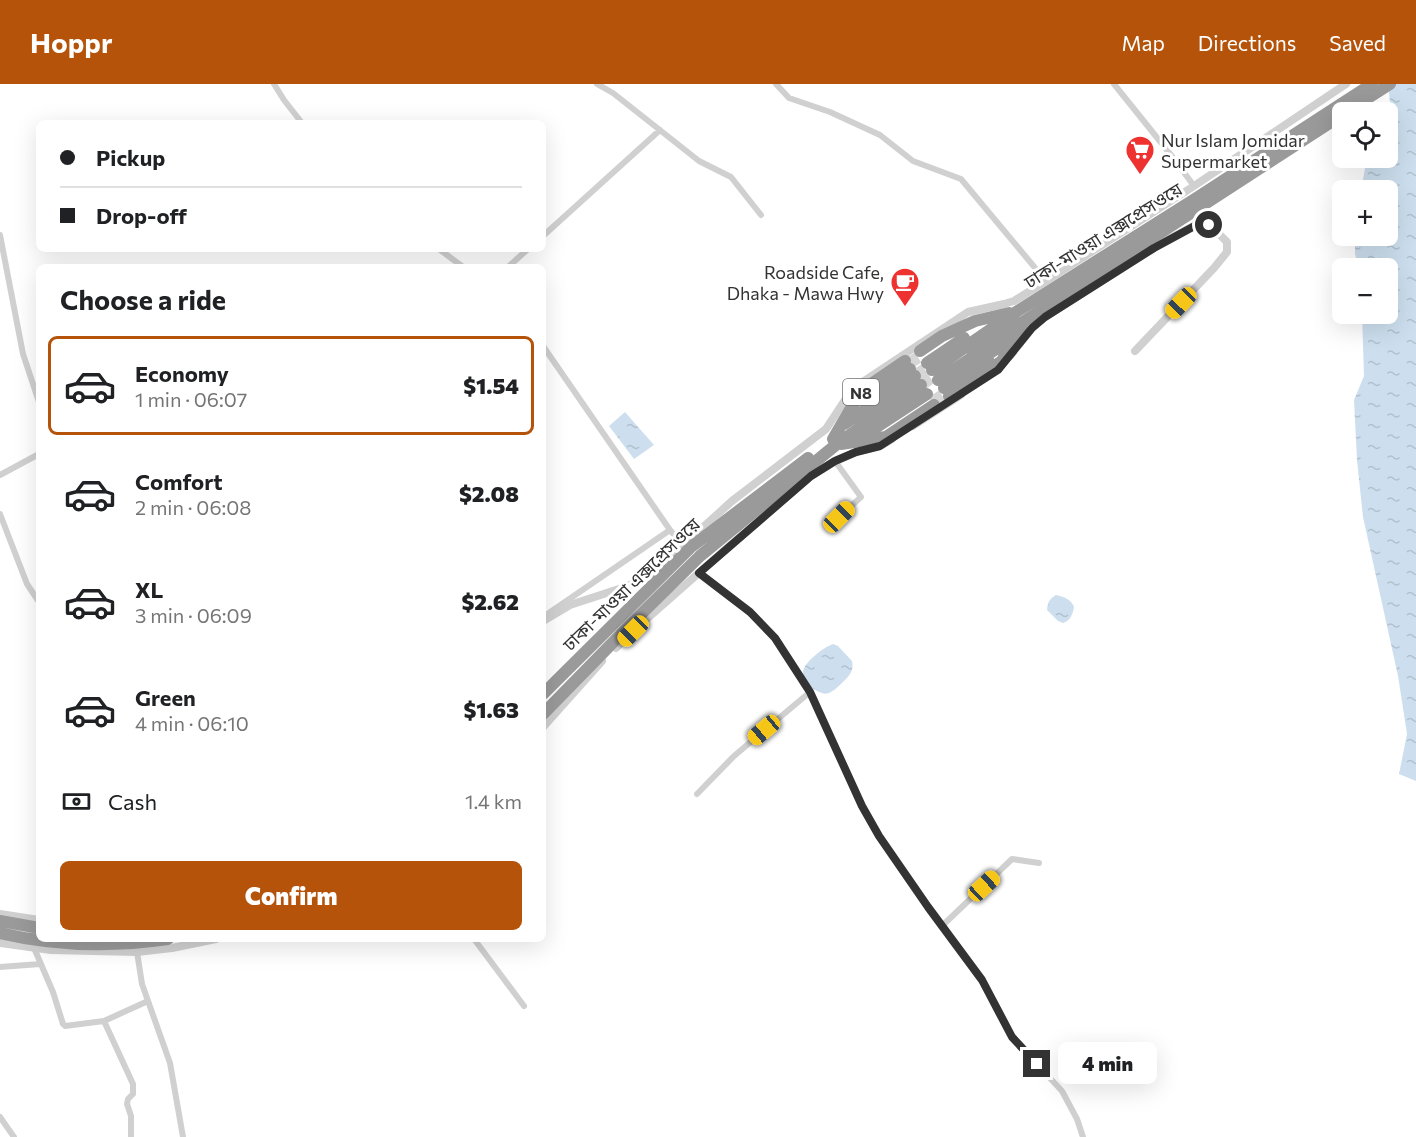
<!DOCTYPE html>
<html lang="en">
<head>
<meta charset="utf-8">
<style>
	:root { --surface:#fff; --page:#f2f2f2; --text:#202124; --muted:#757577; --line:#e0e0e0; --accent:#b45309 }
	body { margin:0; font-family:Commissioner,"Noto Sans Bengali",sans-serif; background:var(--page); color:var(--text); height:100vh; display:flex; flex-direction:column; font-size:22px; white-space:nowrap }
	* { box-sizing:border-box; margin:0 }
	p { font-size:20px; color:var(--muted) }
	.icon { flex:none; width:33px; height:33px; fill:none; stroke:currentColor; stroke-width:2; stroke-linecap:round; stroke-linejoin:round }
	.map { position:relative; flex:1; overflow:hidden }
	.side { position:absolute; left:36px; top:180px; width:510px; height:678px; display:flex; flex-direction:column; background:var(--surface); border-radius:9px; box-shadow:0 6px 24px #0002 }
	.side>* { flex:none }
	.guide { position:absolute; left:36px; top:36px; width:510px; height:132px; border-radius:9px; box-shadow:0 6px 24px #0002; display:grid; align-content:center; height:132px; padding:0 24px; background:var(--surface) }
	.buttons { position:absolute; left:1332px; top:18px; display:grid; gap:12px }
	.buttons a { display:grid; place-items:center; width:66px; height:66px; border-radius:9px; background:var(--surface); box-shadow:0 6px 24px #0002; font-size:30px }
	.end { position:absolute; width:27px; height:27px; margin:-14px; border:8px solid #333; background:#fff; box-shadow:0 0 0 3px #fff }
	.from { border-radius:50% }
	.bubble { position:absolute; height:42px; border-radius:9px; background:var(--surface); box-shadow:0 6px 24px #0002; font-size:20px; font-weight:800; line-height:42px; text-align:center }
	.car { position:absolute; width:18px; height:36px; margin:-18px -9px; border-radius:8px; box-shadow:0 0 4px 2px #0007; background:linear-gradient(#f5c518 24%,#345 0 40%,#f5c518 0 76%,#345 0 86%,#f5c518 0) }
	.guide b { display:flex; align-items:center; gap:21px; height:57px; font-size:22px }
	.guide b+b { border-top:2px solid var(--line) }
	.guide i { width:15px; height:15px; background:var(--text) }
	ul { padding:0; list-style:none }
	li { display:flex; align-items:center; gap:18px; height:99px; margin:0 12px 9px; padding:0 12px; border:3px solid transparent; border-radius:9px }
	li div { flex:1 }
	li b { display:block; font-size:22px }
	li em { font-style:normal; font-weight:800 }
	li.active { border-color:var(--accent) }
	li>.icon { width:54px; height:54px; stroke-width:1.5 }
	h2 { padding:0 24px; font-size:27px; line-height:72px }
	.pay { display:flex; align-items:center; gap:15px; height:66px; padding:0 24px; font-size:22px }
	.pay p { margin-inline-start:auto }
	.button { display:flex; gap:12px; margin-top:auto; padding:12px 24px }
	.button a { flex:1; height:69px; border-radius:9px; background:var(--accent); color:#fff; font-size:24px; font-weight:800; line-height:69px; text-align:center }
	header { display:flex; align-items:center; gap:36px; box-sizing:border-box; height:84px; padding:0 30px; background:var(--accent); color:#fff }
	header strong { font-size:28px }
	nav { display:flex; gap:33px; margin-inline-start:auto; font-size:21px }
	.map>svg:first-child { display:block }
	.water { fill:url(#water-ripples) }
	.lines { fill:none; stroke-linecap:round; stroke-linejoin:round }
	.motorway-tunnel { stroke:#d6d6d6; stroke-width:12; stroke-dasharray:12 6; stroke-linecap:butt }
	.minor { stroke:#d0d0d0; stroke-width:6 }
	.tertiary { stroke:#d0d0d0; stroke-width:8 }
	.motorway { stroke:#9a9a9a; stroke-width:12 }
	.route { stroke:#333; stroke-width:8 }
	.labels { text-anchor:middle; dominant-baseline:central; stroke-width:6; stroke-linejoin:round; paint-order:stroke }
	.shield { fill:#fff; stroke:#707070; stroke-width:1.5 }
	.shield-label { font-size:16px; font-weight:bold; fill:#333 }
	.poi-label { font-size:18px; fill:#333; stroke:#fff; text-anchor:start }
	.street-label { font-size:18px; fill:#333; stroke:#fff }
</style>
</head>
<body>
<header>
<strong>Hoppr</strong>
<nav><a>Map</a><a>Directions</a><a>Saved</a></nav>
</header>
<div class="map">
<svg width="1416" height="1053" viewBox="0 0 1416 1053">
	<defs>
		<pattern id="water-ripples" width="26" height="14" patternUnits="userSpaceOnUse" patternTransform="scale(1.5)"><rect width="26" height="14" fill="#cddfef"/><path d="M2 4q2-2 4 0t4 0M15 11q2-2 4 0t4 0" fill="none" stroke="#b0c0cd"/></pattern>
	</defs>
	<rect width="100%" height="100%" fill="#fff"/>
	<path class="water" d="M1388,0h28v697l-17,-7 8,-40 -9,-58 -35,-159 -6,-57 -3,-60 10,-24 -2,-62h26v-46h-30l-3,-14v-18h33v-46h-27l5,-27 4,-5h18v-10l3,-2 -1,-44z
		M625,328l29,33 -20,14 -25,-33z
		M1056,511c8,2 15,4 18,12 -1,7 -4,14 -11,16l-5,-2 -11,-11c1,-8 2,-11 9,-15z
		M833,560l5,2 14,15c2,9 -2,14 -8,20 -4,4 -10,10 -15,12 -10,4 -27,-12 -26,-21 1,-10 21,-25 30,-28z"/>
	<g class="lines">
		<path class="motorway-tunnel" d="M908,280l14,-9
			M915,292l14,-10
			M921,301l14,-10
			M932,318l14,-9"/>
		<path class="minor" d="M274,0l10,16 18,23
			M597,0l16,9 86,68 32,16 30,38
			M776,0l13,14 41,14 50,23 33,26 48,18 85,102
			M1114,0l57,71 23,31
			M0,151l23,119 16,48
			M543,152l117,-106
			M439,165l24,18
			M508,183l20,-18
			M543,262l127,184
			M835,377l26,36 -22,20
			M0,391l39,-21
			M0,430l27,70 12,18
			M699,489l51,39 25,26 35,54 52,114 17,30 49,71 54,73 30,57 50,54 15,28 6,18
			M543,533l127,-87 13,15
			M697,710l37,-38 76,-64
			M942,842l70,-67 27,4
			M474,855l50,67
			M34,864l19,44 10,32 2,2 39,-5
			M137,868l5,32 28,79 13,74
			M0,883l40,-3
			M0,1033l14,20
			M131,1053v-21l-4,-12 1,-5 5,-5v-10l-29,-63 44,-20"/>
		<path class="tertiary" d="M1010,272l22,-28 13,-11 109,-70 47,-25 9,3 17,17v10l-13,16 -79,83
			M913,342l48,-31
			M543,537l27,-16 58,-19 27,-15 77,-70 94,-72 23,-35 15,-13 104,-69 36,-8 10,-3 32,-20 148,-95 152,-102
			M616,564l17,-17 93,-82 85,-73 24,-15 21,-9 24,-6 12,-7
			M543,643l59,-66
			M0,830l39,6
			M0,859l51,7 86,2 35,-4 44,-9"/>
		<path class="motorway" d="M1346,28l44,-28
			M920,267l22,-15 33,-15 34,-8
			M972,267l51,-29 319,-207
			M979,276l33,-21
			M927,279l37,-25
			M932,286l84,-58 182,-115 174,-113
			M938,296l44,-29
			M944,304l44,-29
			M949,312l53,-35 21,-38
			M863,316l47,-31
			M844,340l71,-48
			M863,352l64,-42
			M833,355l28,-48 44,-30
			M841,360l45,-7 48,-32
			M543,610l148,-147 117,-89
			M543,630l85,-87 72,-71 137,-112 84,-59
			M0,837l39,7
			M0,849c55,13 112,14 168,6"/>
	</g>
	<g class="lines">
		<path class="route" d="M1037,980l-25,-27 -30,-57 -54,-73 -49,-71 -17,-30 -52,-114 -35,-54 -25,-26 -51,-39 112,-97 24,-15 21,-9 24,-6 118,-76 34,-42 13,-11 109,-69 48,-26 7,3"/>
	</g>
	<defs>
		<g id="supermarket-pin" transform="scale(1.5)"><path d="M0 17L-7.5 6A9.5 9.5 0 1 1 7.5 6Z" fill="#ee3230" stroke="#fff"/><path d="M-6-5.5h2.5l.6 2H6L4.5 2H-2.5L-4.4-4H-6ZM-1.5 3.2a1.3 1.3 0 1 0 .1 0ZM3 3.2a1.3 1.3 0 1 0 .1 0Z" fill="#fff"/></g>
		<g id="cafe-pin" transform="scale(1.5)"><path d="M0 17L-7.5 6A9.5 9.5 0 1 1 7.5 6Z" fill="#ee3230" stroke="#fff"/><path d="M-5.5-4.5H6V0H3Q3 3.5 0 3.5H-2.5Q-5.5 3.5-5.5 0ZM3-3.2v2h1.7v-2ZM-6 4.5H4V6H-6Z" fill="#fff"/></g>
	</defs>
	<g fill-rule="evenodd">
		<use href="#supermarket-pin" x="1140" y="66"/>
		<use href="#cafe-pin" x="905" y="198"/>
	</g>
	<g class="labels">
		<rect class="shield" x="843" y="295" width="36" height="26" rx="4.5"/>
		<g class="shield-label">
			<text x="861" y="308">N8</text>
		</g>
		<g class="poi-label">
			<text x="1161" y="56">Nur Islam Jomidar<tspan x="1161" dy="21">Supermarket</tspan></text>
			<text x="884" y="188" text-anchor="end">Roadside Cafe,<tspan x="884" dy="21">Dhaka - Mawa Hwy</tspan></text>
		</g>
		<g class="street-label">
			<text transform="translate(1103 151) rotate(-32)">ঢাকা-মাওয়া এক্সপ্রেসওয়ে</text>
			<text transform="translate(631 500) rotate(-44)">ঢাকা-মাওয়া এক্সপ্রেসওয়ে</text>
		</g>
	</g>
</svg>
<div class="buttons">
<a><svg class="icon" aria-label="locate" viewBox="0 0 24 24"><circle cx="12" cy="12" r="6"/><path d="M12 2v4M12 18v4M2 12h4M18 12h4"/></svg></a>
<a>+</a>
<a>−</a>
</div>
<i class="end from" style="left:1209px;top:141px"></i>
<i class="end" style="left:1037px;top:980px"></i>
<div class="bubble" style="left:1058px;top:958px;width:99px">4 min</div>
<i class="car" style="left:1181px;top:219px;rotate:224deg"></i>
<i class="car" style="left:839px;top:433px;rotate:45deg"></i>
<i class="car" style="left:633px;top:547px;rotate:225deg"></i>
<i class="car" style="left:764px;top:646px;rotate:230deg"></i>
<i class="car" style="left:984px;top:802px;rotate:47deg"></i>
<div class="guide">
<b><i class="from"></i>Pickup</b>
<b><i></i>Drop-off</b>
</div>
<section class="side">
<h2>Choose a ride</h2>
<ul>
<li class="active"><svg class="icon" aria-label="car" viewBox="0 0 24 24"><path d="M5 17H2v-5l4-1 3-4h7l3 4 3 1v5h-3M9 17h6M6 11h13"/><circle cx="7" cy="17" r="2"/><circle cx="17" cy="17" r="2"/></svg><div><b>Economy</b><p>1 min · 06:07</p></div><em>$1.54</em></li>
<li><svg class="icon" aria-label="car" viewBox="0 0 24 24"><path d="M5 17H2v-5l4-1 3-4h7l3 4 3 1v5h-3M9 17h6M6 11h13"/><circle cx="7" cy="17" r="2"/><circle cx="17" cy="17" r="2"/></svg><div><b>Comfort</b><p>2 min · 06:08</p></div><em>$2.08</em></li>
<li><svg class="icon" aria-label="car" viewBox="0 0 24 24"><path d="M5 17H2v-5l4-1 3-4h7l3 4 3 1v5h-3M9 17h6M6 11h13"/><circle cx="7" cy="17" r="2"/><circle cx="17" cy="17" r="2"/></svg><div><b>XL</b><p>3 min · 06:09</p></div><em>$2.62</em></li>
<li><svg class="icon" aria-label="car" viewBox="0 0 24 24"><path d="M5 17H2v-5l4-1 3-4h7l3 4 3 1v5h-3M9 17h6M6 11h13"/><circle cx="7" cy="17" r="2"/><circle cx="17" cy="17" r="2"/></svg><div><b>Green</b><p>4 min · 06:10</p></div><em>$1.63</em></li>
</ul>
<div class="pay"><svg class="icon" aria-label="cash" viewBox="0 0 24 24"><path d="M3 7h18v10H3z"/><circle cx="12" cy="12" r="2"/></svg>Cash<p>1.4 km</p></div>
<div class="button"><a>Confirm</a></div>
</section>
</div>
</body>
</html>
